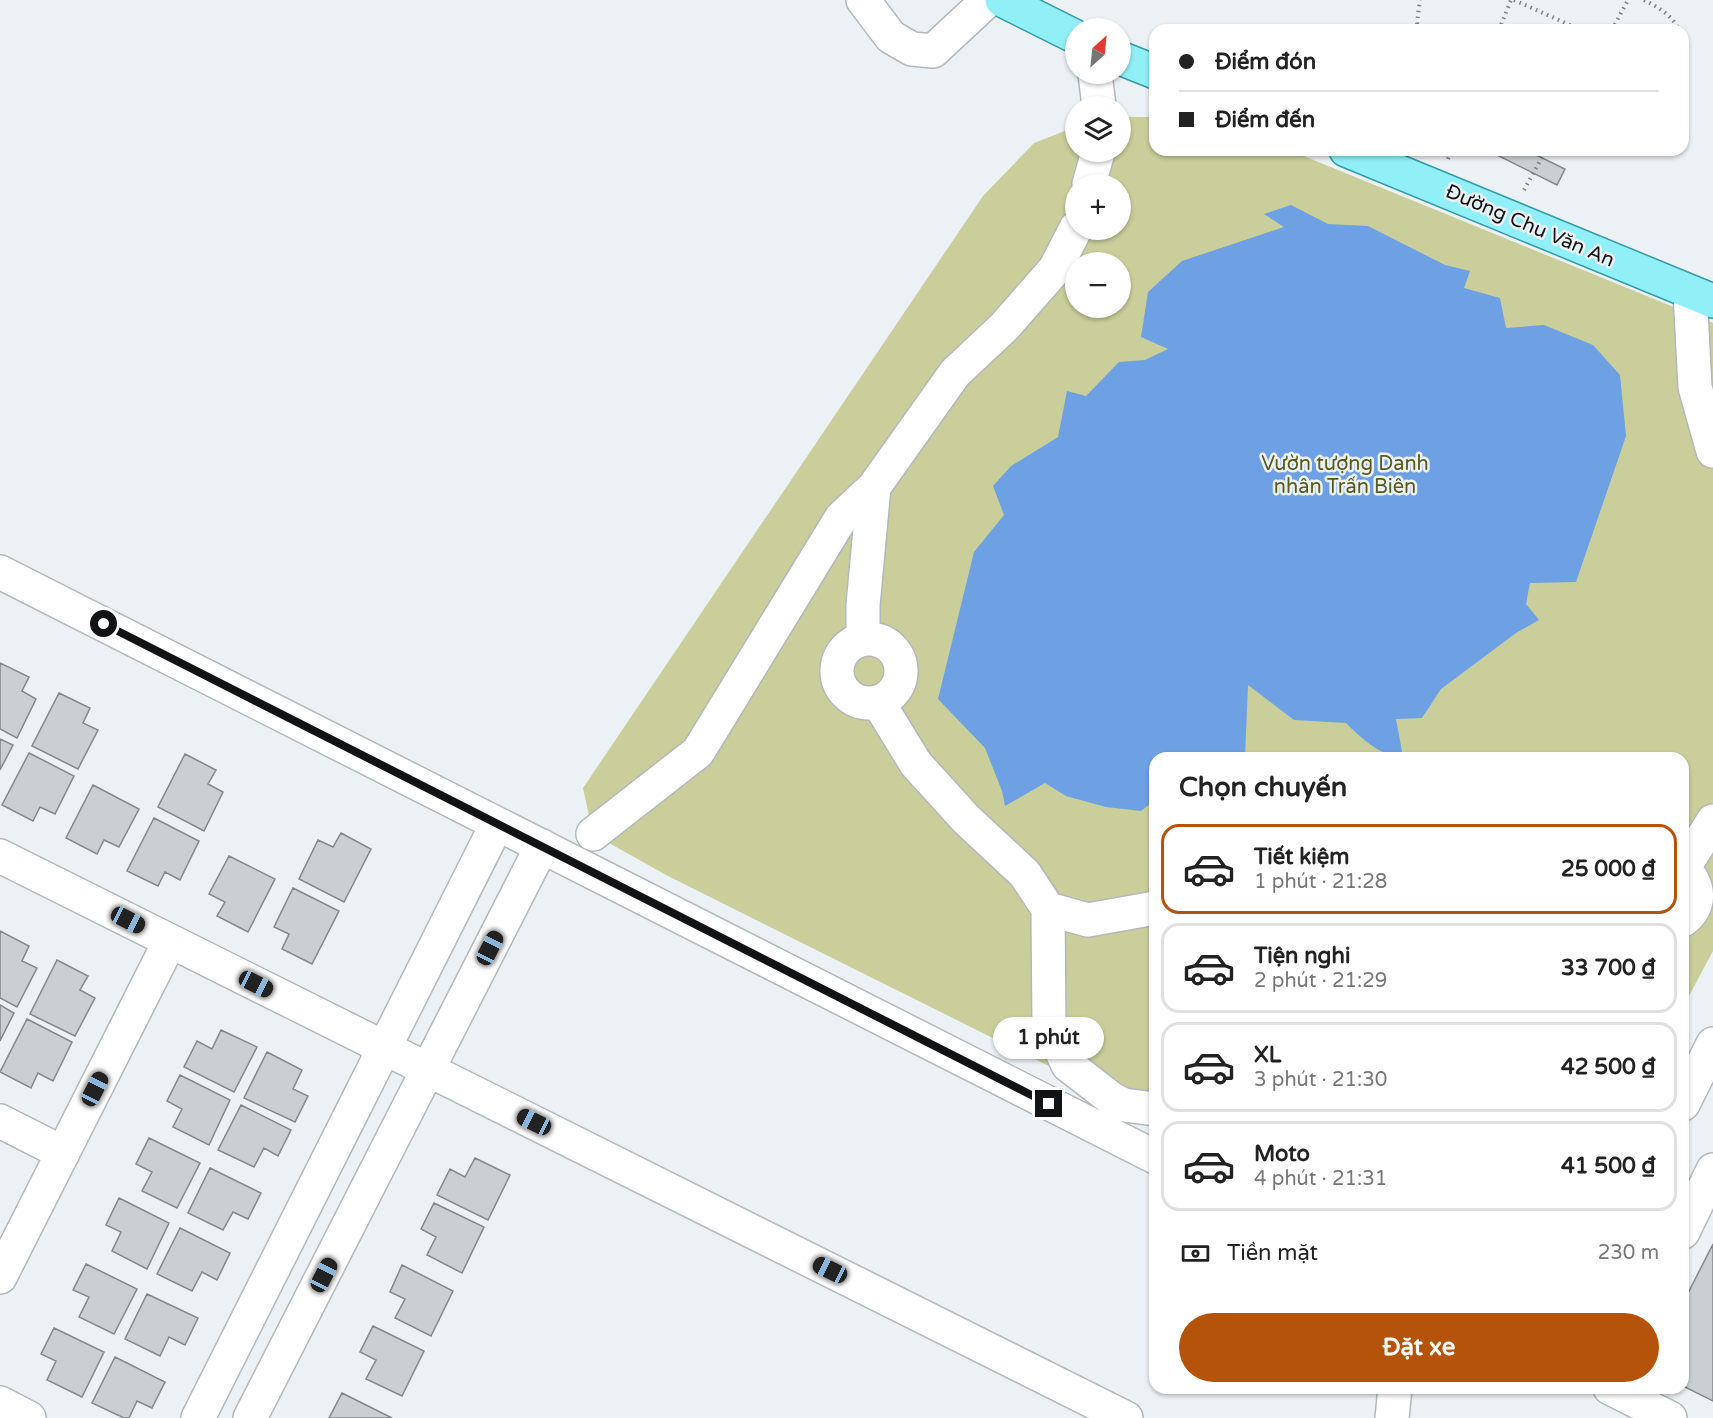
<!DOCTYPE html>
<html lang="vi">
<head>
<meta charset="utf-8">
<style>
	:root { --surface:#fff; --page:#f6f6f6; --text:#222; --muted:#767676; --line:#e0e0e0; --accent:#b45309 }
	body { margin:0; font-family:"Varela Round",sans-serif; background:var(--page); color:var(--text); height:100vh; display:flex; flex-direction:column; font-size:22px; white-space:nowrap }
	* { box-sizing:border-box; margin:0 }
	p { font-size:20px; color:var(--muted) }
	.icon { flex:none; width:33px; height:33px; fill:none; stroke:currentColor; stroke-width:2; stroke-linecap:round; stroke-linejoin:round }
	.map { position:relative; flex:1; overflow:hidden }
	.side { position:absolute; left:1149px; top:752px; width:540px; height:642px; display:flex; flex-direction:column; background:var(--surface); border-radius:18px; box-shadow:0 2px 4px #0004 }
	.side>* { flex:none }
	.banner { position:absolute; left:1149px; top:24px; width:540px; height:132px; border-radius:18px; box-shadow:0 2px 4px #0004; display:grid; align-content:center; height:132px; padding:0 30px; background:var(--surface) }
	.needle { width:39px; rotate:27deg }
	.controls { position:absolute; left:1065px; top:18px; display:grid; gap:12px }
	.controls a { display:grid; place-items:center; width:66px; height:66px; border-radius:50%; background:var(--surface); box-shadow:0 2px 4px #0004; font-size:30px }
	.end { position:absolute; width:27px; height:27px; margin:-14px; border:8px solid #121315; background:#fff; box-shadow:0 0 0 3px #fff }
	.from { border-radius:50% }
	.bubble { position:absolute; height:42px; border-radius:21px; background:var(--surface); box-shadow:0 2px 4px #0004; font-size:20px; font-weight:700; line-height:42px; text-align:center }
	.car { position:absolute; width:18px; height:36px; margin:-18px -9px; border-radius:8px; box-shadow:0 0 4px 2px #0007; background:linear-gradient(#222 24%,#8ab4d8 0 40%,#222 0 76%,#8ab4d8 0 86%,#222 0) }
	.banner b { display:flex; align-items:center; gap:21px; height:57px; font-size:22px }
	.banner b+b { border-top:2px solid var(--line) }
	.banner i { width:15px; height:15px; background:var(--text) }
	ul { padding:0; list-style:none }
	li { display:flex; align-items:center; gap:18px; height:90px; margin:0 12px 9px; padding:0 18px; border:3px solid var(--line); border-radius:18px }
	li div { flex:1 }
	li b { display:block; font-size:22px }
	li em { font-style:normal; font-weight:700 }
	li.current { border-color:var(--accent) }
	li>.icon { width:54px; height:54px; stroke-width:1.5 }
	h2 { padding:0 30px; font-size:27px; line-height:72px }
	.pay { display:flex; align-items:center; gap:15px; height:66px; padding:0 30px; font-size:22px }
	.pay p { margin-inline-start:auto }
	.cta { display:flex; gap:12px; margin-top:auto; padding:12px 30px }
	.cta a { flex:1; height:69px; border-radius:36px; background:var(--accent); color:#fff; font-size:24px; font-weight:700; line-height:69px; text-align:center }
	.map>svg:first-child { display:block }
	.green { fill:#c9ce9a; fill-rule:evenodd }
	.water { fill:#6ea1e4 }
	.building { fill:#cacfd2; stroke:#84888b; stroke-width:1.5 }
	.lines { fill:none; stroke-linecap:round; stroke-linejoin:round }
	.minor-casing { stroke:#b3b8bb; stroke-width:36 }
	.major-casing { stroke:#349ba5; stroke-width:36 }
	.path { stroke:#7d8083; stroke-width:4; stroke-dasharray:1.5 4.5; stroke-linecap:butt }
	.minor { stroke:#fff; stroke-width:33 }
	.major { stroke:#91eff8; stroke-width:33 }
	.route { stroke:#121315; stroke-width:8 }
	.labels { text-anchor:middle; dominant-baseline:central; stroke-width:5; stroke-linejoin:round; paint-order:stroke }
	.street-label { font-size:20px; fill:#121315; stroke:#ecf1f5 }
	.park-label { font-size:20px; fill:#575b1a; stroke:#ecf1f5 }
</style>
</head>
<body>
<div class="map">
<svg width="1713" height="1418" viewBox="0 0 1713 1418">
	<rect width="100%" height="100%" fill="#ecf1f5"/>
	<path class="green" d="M1121,117h34v33h134l424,173v628l-30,56v-249h-528v361l-487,-243 -75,-42 -10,-46 400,-592 51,-53 41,-16 1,25h44zM1076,184h44v46h-44zM1076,262h44v46h-44z"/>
	<path class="water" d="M1291,205l37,19 40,2 77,39 25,6 -6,17 36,10 6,30 38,-3 49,20 27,30 6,61 -50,146 -46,1 -4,21 13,16 -23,13 -75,56 -19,29 -26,1 7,38c-22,0 -43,-20 -57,-34l-52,-3 -46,-35 -3,72 -90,1v42l-14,11 -35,-4 -40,-11 -21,-13 -40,23 -3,-15 -17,-43 -47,-49 36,-147 30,-37 -11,-29 18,-20 47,-29 9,-46 19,5 33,-34 26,-2 23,-11 -27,-12 7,-45 34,-31 102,-34 -20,-13z"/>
	<path class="building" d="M1487,150h39l39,19 -8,16z
		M0,663l29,14 -7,14 14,8 -19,39 -17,-9z
		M59,693l31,15 -7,15 15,7 -20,39 -46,-23z
		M0,739l13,6 -13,25z
		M29,753l45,23 -19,38 -15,-7 -7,14 -31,-16z
		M185,754l31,16 -8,14 15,8 -19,39 -46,-24z
		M93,785l46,24 -20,38 -15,-7 -7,14 -31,-16z
		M154,818l45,23 -19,39 -15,-8 -7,14 -31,-15z
		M341,833l30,16 -27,53 -45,-23 19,-39 15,7z
		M229,856l46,23 -27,53 -31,-16 8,-14 -16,-8z
		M293,888l46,23 -27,53 -30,-15 7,-15 -15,-7z
		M0,931l29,15 -7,15 15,7 -20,39 -17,-9z
		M57,960l31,16 -8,14 15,8 -20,38 -45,-22z
		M0,1005l14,8 -14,28z
		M27,1019l45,23 -19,39 -15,-8 -7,15 -31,-16z
		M221,1030l36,17 -23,45 -50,-25 13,-26 15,8z
		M267,1052l35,18 -9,19 15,7 -13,26 -51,-24z
		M180,1075l50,25 -21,45 -36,-18 9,-18 -15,-8z
		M241,1105l50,25 -13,26 -14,-8 -10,19 -36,-17z
		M149,1138l51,25 -23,45 -35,-17 10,-19 -16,-8z
		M475,1158l35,17 -22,45 -51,-25 13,-26 15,8z
		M210,1168l51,25 -13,26 -15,-7 -10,18 -35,-17z
		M119,1198l50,25 -22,46 -35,-18 9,-19 -15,-7z
		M434,1203l50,24 -22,46 -35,-18 9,-18 -15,-8z
		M180,1228l50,25 -13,27 -15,-8 -10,19 -35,-17z
		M1713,1244v157l-30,-15v-83z
		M86,1264l51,25 -23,45 -35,-17 10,-20 -16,-7z
		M402,1265l51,26 -22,45 -36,-18 10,-19 -15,-7z
		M147,1294l51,24 -13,27 -16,-8 -9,19 -35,-17z
		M373,1326l51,25 -22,45 -36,-17 10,-19 -16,-8z
		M54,1328l50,24 -22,45 -35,-17 9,-19 -15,-7z
		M115,1357l50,25 -13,26 -15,-7 -8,17h-5l-32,-15z
		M342,1393l50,25h-63z"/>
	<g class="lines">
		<g class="minor-casing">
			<path id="minor" d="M863,0l28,37 21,12 21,2 55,-51
				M1095,74l4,32
				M1089,184l9,-32
				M1690,292l5,95 18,64
				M0,572l1155,585
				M863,639v-34l11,-118
				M837 671a32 32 0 1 1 64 0a32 32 0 1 1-64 0Z
				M878,702l38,62 50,55 59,55 23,35 1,115 19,41 44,34 12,6 31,4
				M593,834l105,-82 143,-234 33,-31 81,-114 49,-46 51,-58 21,-41
				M0,856l1126,562
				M1048,909l40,11 67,-12
				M1683,920c19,-14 17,-36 0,-51l30,-48
				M1683,1104l30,-60
				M0,1121l63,32
				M1683,1232l30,-62
				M0,1277l170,-336
				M1610,1388l60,30
				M0,1403l29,15
				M198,1418l299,-594
				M250,1418l292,-572
				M1392,1418l3,-30"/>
		</g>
		<g class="major-casing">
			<path id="major" d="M1002,0l74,37
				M1120,58l35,14
				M1346,150l367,151"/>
		</g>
		<path class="path" d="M1514,0l67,30
			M1644,0c14,7 28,15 35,30
			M1418,30l-1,-8 3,-22
			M1499,30l12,-30
			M1612,30l16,-30
			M1683,38l4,27 -4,24
			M1448,159l4,-9
			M1524,190l22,-40"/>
		<use href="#minor" class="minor"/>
		<use href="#major" class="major"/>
	</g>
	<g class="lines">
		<path class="route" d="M104,624l945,480"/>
	</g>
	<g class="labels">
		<g class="street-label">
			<text transform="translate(1530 226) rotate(23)">Đường Chu Văn An</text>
		</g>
		<g class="park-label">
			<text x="1345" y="464">Vườn tượng Danh<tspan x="1345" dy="23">nhân Trấn Biên</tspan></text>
		</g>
	</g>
</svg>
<div class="controls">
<a><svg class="needle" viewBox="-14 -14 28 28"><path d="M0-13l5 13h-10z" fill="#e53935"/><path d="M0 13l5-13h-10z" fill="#767676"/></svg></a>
<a><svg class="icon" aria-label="layers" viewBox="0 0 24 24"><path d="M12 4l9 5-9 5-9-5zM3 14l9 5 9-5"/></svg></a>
<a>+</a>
<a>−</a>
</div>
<i class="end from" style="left:104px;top:624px"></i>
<i class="end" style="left:1049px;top:1104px"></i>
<div class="bubble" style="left:993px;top:1017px;width:111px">1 phút</div>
<i class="car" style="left:128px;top:920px;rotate:117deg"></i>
<i class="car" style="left:490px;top:948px;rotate:27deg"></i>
<i class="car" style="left:256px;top:984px;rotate:117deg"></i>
<i class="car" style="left:95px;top:1089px;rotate:27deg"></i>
<i class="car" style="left:534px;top:1122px;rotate:296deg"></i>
<i class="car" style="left:830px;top:1270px;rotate:296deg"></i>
<i class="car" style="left:324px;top:1275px;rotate:27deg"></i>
<div class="banner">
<b><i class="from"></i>Điểm đón</b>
<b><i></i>Điểm đến</b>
</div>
<section class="side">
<h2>Chọn chuyến</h2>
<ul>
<li class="current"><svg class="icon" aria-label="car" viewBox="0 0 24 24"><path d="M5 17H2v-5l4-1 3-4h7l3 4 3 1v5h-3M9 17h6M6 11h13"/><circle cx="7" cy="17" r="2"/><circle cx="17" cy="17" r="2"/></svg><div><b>Tiết kiệm</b><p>1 phút · 21:28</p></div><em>25 000 ₫</em></li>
<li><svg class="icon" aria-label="car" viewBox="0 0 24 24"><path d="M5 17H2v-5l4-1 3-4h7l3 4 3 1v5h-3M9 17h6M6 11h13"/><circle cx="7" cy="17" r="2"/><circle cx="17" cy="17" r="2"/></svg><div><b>Tiện nghi</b><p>2 phút · 21:29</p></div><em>33 700 ₫</em></li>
<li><svg class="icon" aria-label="car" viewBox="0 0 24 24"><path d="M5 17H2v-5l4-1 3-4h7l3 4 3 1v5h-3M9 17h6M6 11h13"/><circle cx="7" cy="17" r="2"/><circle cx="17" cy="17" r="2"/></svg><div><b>XL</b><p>3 phút · 21:30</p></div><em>42 500 ₫</em></li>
<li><svg class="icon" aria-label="car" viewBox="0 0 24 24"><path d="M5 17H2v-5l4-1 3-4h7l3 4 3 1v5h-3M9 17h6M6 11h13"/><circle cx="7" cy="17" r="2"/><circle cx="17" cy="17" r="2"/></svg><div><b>Moto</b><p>4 phút · 21:31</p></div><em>41 500 ₫</em></li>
</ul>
<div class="pay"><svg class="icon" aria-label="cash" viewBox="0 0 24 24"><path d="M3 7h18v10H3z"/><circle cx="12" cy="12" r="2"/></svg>Tiền mặt<p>230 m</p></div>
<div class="cta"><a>Đặt xe</a></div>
</section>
</div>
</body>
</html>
